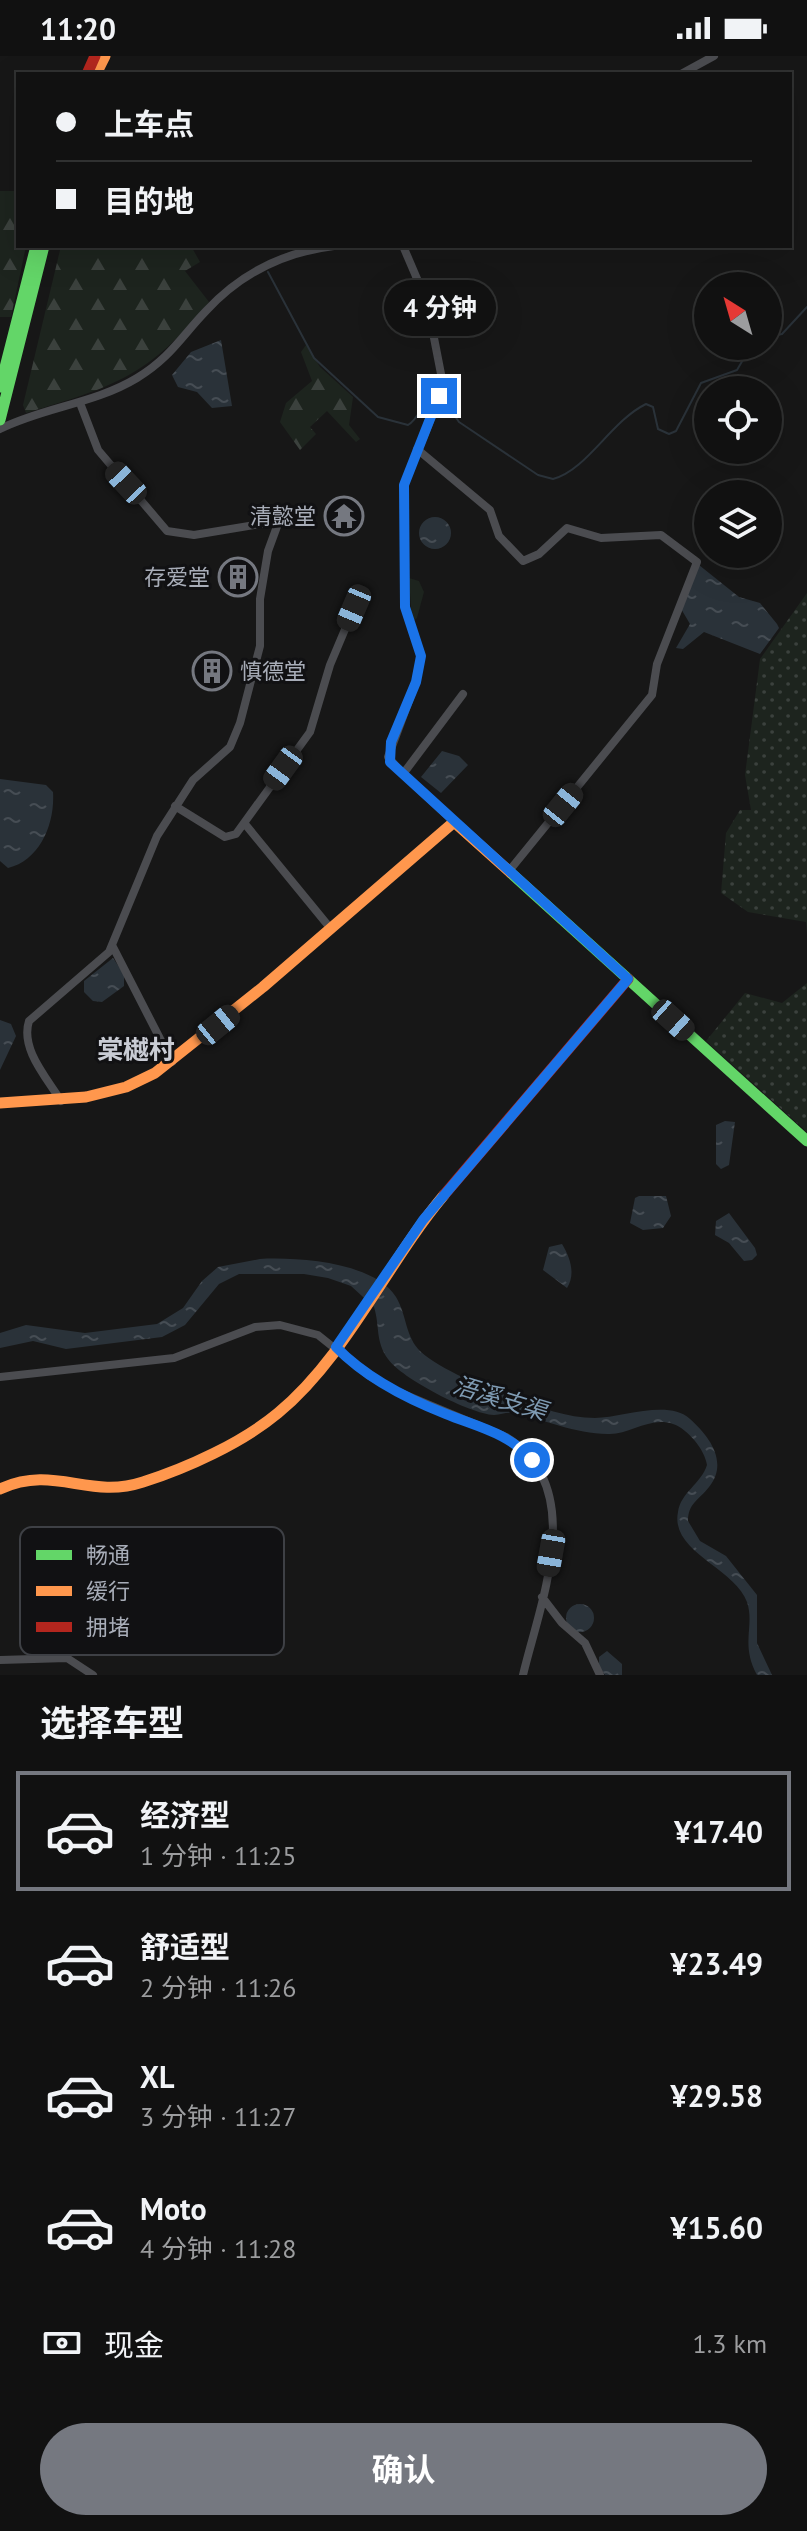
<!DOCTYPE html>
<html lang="zh">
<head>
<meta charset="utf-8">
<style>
	:root { --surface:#111; --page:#1a1a1a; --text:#f1f3f6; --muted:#9c9d9f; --line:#303131; --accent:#757880 }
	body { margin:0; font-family:"PT Sans","Noto Sans SC",sans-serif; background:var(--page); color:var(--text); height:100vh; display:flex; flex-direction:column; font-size:30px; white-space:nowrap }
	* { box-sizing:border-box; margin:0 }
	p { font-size:26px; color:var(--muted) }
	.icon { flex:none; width:44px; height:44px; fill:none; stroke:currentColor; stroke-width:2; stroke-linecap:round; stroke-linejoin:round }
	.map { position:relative; height:1619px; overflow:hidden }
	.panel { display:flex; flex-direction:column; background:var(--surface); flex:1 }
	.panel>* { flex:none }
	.top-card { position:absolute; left:16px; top:16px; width:776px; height:176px; border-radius:0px; box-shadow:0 8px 32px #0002,0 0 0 2px var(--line); display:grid; align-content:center; height:176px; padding:0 40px; background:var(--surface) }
	.needle { width:52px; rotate:323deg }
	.fabs { position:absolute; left:694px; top:216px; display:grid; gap:16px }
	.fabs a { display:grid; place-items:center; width:88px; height:88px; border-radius:50%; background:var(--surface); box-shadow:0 8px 32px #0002,0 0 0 2px var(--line); font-size:40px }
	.end { position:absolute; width:36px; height:36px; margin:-18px; border:10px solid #1a73e8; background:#fff; box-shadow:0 0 0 4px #fff }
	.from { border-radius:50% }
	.bubble { position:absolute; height:56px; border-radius:28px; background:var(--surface); box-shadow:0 8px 32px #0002,0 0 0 2px var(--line); font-size:26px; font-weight:700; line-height:56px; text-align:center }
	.car { position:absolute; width:24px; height:48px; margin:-24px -12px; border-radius:10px; box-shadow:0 0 6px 2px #0007; background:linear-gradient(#222 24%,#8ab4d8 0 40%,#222 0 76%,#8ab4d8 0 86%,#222 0) }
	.top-card b { display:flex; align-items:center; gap:28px; height:76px; font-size:30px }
	.top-card b+b { border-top:2px solid var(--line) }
	.top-card i { width:20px; height:20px; background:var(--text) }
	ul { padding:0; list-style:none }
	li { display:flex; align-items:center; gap:24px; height:120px; margin:0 16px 12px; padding:0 24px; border:4px solid transparent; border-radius:0px }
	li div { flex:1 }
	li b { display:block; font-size:30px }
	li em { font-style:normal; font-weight:700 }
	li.current { border-color:var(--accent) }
	li>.icon { width:72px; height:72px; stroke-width:1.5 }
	h2 { padding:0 40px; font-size:36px; line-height:96px }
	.pay { display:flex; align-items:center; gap:20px; height:88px; padding:0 40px; font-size:30px }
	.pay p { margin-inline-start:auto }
	.action { display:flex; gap:16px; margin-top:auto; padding:16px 40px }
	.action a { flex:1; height:92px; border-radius:48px; background:var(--accent); color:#fff; font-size:32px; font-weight:700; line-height:92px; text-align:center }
	.status { display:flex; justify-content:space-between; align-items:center; height:56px; padding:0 40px; background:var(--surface); direction:ltr }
	.status svg { height:22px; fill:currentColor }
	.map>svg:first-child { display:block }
	.grass { fill:#1d241e }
	.forest { fill:url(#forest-firs) }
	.park { fill:url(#park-dots) }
	.water { fill:url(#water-ripples) }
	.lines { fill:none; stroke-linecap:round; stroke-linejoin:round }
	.stream { stroke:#2a3239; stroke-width:2 }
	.street { stroke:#4b4c50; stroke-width:8 }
	.fast { stroke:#63d668; stroke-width:11 }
	.slow { stroke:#ff974d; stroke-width:11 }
	.jam { stroke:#b3261e; stroke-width:11 }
	.route { stroke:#1a73e8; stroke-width:10 }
	.labels { text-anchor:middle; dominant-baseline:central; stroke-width:6; stroke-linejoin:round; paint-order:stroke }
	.poi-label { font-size:22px; fill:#a8adb8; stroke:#111113; text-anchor:end }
	.water-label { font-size:24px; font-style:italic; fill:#7f9bb3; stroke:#111113 }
	.quarter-label { font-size:26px; font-weight:bold; fill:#c9ccd4; stroke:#111113 }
	.key { fill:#111113; stroke:#3e4045; stroke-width:2 }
	.key-label { font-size:22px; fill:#a8adb8 }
</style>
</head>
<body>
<div class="status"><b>11:20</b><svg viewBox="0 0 49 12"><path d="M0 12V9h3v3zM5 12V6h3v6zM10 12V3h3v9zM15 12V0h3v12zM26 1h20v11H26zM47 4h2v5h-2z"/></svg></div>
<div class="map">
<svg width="807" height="1619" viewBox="0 0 807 1619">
	<defs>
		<pattern id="forest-firs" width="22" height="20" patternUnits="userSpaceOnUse" patternTransform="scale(2)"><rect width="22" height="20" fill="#1d241e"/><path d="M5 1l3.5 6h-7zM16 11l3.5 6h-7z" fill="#3b413d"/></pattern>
		<pattern id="park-dots" width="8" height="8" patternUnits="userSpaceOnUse" patternTransform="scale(2)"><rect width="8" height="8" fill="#1d241e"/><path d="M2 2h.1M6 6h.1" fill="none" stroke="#3b413d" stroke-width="1.8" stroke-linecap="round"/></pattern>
		<pattern id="water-ripples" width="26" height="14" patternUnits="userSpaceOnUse" patternTransform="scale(2)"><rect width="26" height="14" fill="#2a3239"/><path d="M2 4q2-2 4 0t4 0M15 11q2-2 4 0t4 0" fill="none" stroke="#464d54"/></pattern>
	</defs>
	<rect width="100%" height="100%" fill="#171717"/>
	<path class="grass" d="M409,522l10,3 5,11 -7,26 -5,4z"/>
	<path class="forest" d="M0,135h18v55h8l-15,71h-11z
		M61,190h130l9,16 -15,9 24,31c-61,75 -94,84 -183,111l-3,-8z
		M306,289l14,22 33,30 -4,28 11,14 -4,3 -29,-31 -17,16 6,7 -16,16 -20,-28 6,-19 26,-22 -11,-29z"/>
	<path class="park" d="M807,537v342l-1,-13 -58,-10 -27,-19 5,-60 14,-23h11l-6,-35 15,-116z
		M807,927v149l-101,-91 39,-48 37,10z"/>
	<path class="water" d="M221,284l11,66 -20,2 -15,-16 -19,-5 -6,-12 19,-23z
		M419 477a16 16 0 1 1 32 0a16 16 0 1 1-32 0Z
		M699,509l40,32 21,6 17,21 2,4 -19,26 -56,-22 -21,17 -7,-1 14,-24 -10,-17z
		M442,695l17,5 9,9 -27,28 -20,-16z
		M0,723l46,6 7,7c2,32 -13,68 -45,76l-8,-7z
		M113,902l11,16v12l-22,16 -9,-1 -9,-9v-11z
		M0,964l11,4 5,12 -16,34z
		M725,1065l10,1 -6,43 -8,4 -5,-5v-39z
		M639,1140h27l5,20 -8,12 -20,2 -13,-7 5,-25z
		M729,1157l26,35 2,7 -5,5 -8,1 -15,-18 -14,-8 1,-14z
		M562,1188c8,13 14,30 5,44l-24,-18 6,-23z
		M260,1203c37,-2 114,3 136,38 11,18 9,40 25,55 20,18 67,37 92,46 26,9 54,20 82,20 27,0 73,-19 95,1 19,17 39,43 19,68 -10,13 -21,16 -21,34l12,20 26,15 31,39v48l15,32h-15c-17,-31 -2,-49 -10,-73 -12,-34 -77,-50 -69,-90 3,-20 23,-28 29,-47 -2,-15 -19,-36 -34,-41 -23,-8 -44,11 -65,10 -33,0 -64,-15 -96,-21 -6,-1 -11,2 -18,2 -24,-1 -93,-37 -106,-56 -13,-18 -8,-33 -14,-52l-23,-21 -23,-8 -24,-4h-65l-20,10 -34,41 -23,12 -96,12 -33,-8 -33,7v-15l26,-8 59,8 72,-9 26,-16 19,-27 16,-14z
		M566 1562a14 14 0 1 1 28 0a14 14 0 1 1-28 0Z
		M607,1595l15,13v11h-17l-6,-8v-10z"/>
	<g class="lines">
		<path class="stream" d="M268,216l46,86 64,59 30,8c13,-8 15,-27 29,-31
			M768,281l14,-3 25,-27
			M442,341l17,25 79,53 15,4c34,-9 58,-58 93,-75l7,3 5,22 11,5 7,-3 25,-48 36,-13 14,-24"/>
		<path class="street" d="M681,18l33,-18
			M80,347l18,47 69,81 27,4 85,-14
			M0,373c44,-22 94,-25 137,-51 33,-20 44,-41 69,-67 35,-38 78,-59 128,-65
			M417,393l73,61 9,26 24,25 16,-7 28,-26 34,10 60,-3 36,27 -40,102 -5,31 -143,176
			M403,718l-15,-17 28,-75 5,-26 -16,-49 -1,-122 33,-81 5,-25 -15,-77 -24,-56
			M175,750l50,31 11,-3 74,-102 20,-67 24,-57
			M454,766l-51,-48 60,-80
			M245,768l86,105
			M112,889l60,117
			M61,1045c-14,-23 -41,-52 -32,-80l80,-69 48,-116 36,-56 37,-33 10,-24 20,-77v-47l8,-48 11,-30
			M0,1321l174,-19 81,-31 25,-2 38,10 50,40 28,16 110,46c83,50 34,166 17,238
			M542,1541l20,26 23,20 15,32
			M0,1604l67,-2 26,17"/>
		<path class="fast" d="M0,331l36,-141
			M0,364l44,-174
			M511,817l296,268"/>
		<path class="slow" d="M96,18l9,-18
			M0,1047l86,-6 40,-10 29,-14 108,-86 191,-165 57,51
			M0,1433c55,-25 88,11 143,-7 44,-14 99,-39 135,-69 68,-56 109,-150 166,-218"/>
		<path class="jam" d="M87,18l8,-18
			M444,1139l184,-216"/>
	</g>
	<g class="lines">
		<path class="route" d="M439,340l-35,89 1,122 16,49 -5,26 -25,60 -1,20 238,217 -205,241 -87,127c30,31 69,51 110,67 32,13 63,19 86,46"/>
	</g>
	<defs>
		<g id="temple-ring" transform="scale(2)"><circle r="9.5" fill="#111113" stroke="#757880" stroke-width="1.5"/><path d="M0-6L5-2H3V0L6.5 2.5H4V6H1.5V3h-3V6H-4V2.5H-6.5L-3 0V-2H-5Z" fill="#757880"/></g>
		<g id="building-ring" transform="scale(2)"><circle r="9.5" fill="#111113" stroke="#757880" stroke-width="1.5"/><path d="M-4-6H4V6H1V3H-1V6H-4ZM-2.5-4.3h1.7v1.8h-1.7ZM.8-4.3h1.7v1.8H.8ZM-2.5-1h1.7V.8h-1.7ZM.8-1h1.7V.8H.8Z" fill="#757880"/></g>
	</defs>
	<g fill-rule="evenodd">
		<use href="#temple-ring" x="344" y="460"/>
		<use href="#building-ring" x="238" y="521"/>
		<use href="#building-ring" x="212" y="615"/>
	</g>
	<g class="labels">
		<g class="poi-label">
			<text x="316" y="460">清懿堂</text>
			<text x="210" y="521">存爱堂</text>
			<text x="240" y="615" text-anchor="start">慎德堂</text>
		</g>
		<g class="water-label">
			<text transform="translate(500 1342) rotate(17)">浯溪支渠</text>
		</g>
		<g class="quarter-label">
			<text x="136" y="993">棠樾村</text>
		</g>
	</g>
	<rect x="20" y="1471" width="264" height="128" rx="12" class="key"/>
	<rect x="36" y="1494" width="36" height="10" fill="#63d668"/>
	<rect x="36" y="1530" width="36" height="10" fill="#ff974d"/>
	<rect x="36" y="1566" width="36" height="10" fill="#b3261e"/>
	<g class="key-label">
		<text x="86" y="1507">畅通</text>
		<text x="86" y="1543">缓行</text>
		<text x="86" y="1579">拥堵</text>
	</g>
</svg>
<div class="fabs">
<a><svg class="needle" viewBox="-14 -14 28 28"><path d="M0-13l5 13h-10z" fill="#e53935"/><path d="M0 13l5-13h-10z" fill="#9c9d9f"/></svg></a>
<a><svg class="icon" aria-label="locate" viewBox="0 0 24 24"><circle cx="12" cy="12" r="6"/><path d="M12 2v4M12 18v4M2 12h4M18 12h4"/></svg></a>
<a><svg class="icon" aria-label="layers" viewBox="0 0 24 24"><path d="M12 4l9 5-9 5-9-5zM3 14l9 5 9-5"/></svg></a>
</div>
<i class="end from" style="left:532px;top:1404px"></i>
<i class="end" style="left:439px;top:340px"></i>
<div class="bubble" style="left:384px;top:224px;width:112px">4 分钟</div>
<i class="car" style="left:126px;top:427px;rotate:317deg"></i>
<i class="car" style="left:354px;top:552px;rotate:203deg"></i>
<i class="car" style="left:283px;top:712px;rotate:216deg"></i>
<i class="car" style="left:563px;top:749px;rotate:39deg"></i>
<i class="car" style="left:673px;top:964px;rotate:132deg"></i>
<i class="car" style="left:218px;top:969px;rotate:51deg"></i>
<i class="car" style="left:551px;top:1497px;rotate:190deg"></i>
<div class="top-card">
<b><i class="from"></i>上车点</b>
<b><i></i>目的地</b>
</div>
</div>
<section class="panel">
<h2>选择车型</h2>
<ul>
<li class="current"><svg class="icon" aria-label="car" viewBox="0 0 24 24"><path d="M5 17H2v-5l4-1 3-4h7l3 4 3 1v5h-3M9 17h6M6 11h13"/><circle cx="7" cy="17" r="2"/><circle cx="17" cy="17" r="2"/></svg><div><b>经济型</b><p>1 分钟 · 11:25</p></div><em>¥17.40</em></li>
<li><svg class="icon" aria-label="car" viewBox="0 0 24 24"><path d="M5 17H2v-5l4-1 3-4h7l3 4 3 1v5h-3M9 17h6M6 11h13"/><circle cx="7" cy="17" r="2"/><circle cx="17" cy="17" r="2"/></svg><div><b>舒适型</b><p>2 分钟 · 11:26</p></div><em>¥23.49</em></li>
<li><svg class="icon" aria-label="car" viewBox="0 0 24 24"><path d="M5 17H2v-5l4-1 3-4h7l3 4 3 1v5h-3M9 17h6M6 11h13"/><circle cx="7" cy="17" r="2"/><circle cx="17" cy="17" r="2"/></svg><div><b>XL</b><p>3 分钟 · 11:27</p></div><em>¥29.58</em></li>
<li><svg class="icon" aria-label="car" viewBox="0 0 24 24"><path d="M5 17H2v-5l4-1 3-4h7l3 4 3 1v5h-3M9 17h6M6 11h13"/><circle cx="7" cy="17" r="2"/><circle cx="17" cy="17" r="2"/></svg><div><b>Moto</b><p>4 分钟 · 11:28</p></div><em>¥15.60</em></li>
</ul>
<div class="pay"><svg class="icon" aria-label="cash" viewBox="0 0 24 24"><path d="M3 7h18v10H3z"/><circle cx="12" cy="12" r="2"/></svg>现金<p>1.3 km</p></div>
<div class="action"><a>确认</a></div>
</section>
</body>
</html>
